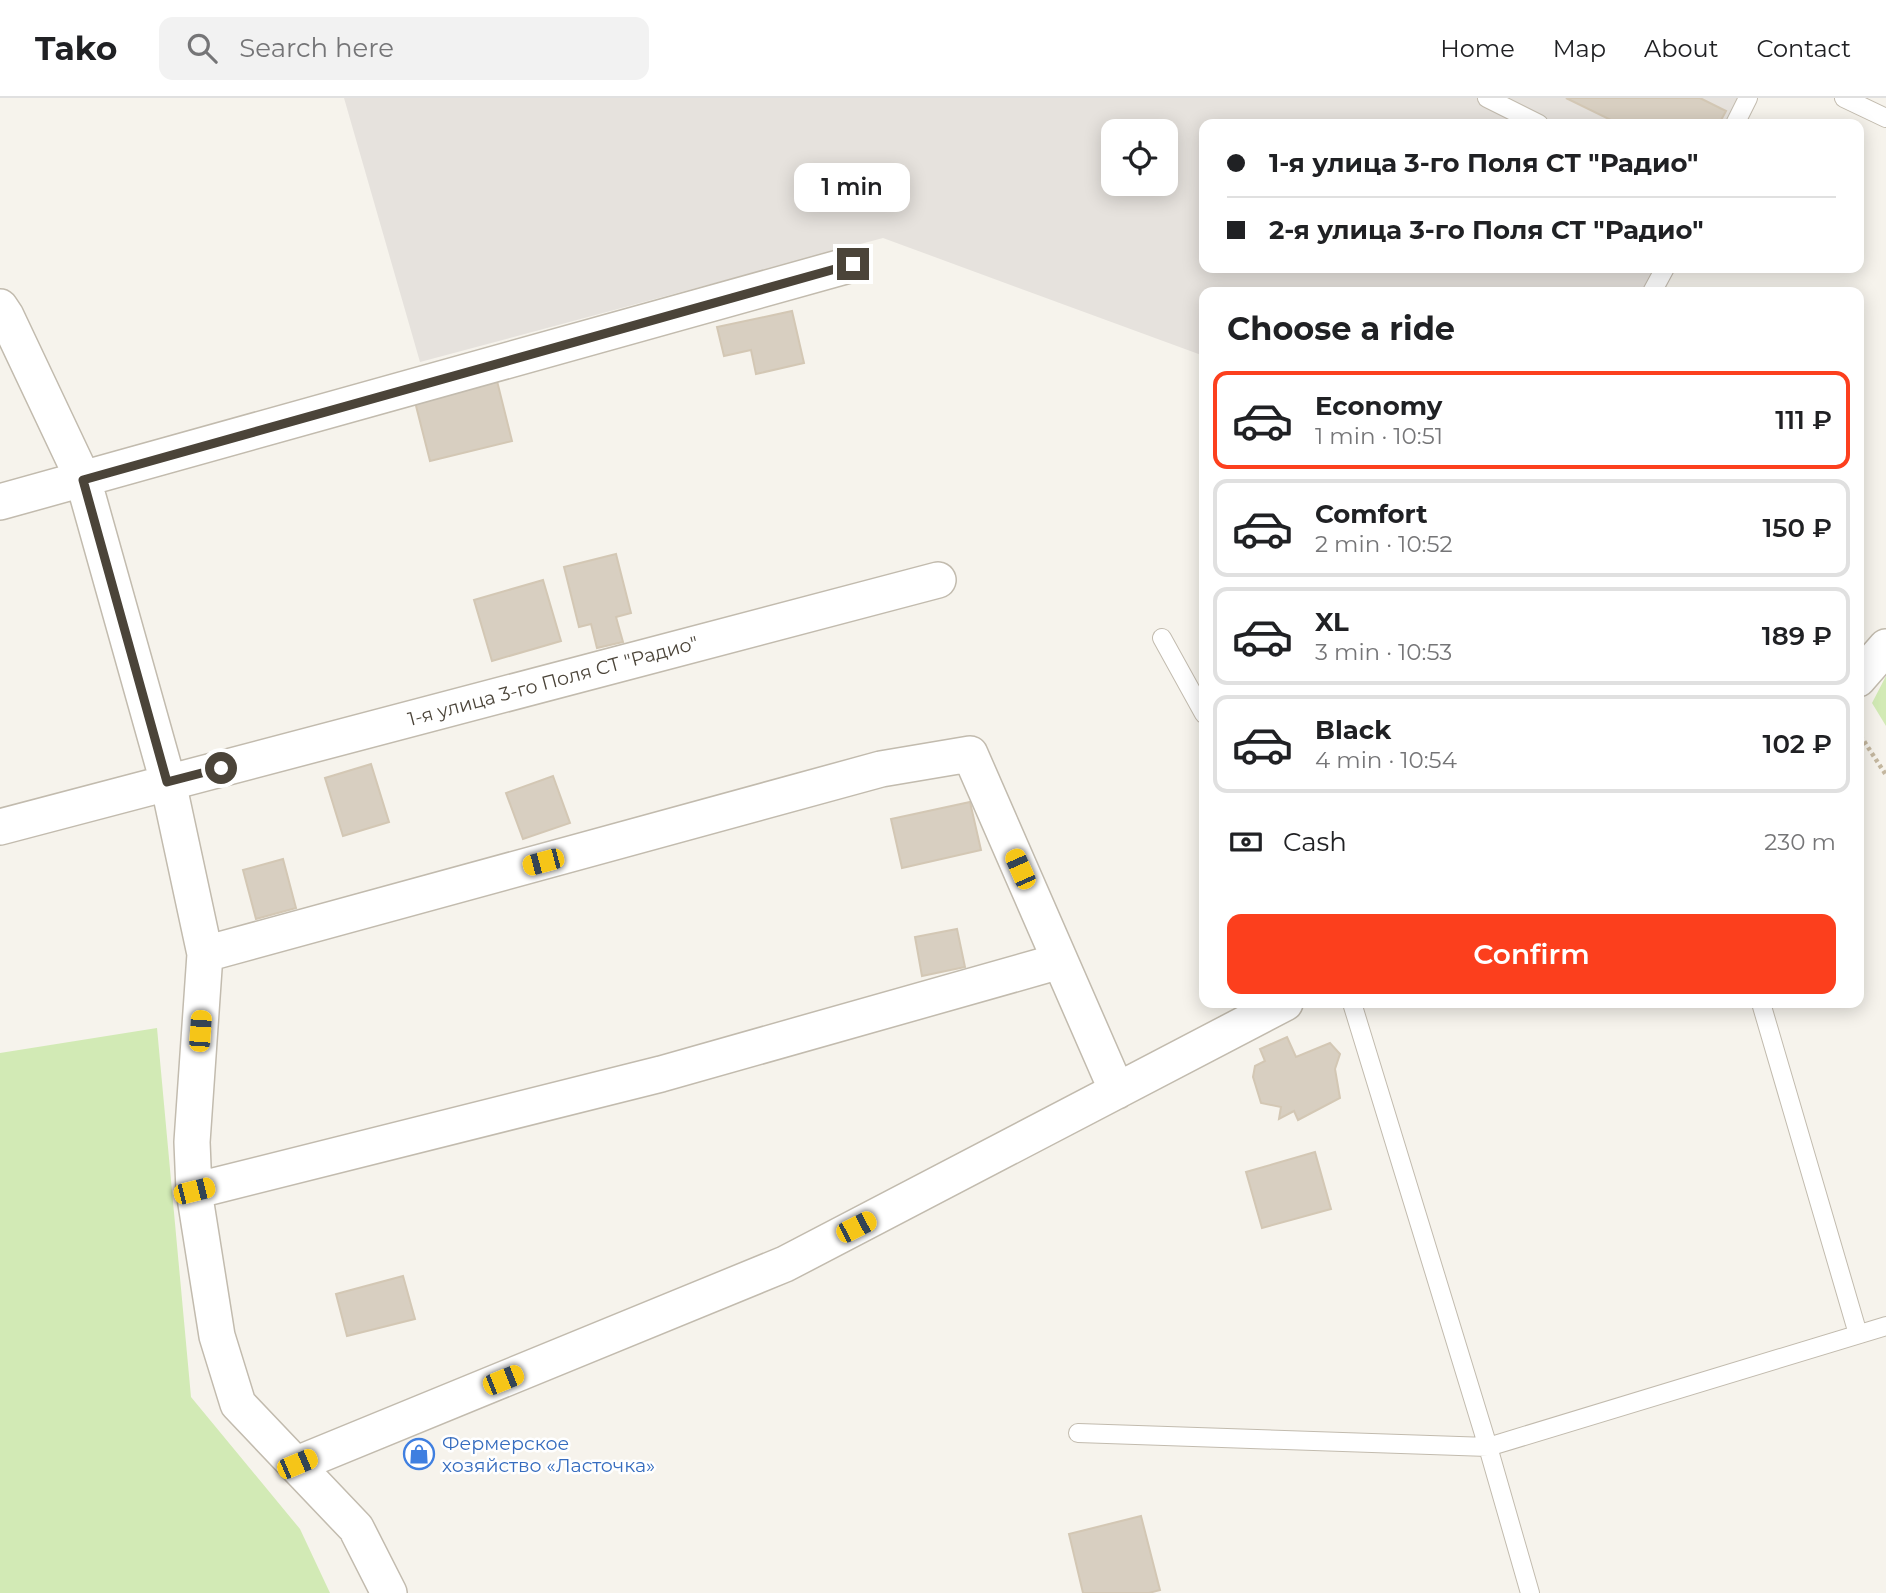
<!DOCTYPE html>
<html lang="en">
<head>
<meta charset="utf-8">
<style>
	:root { --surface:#fff; --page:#f2f2f2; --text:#202124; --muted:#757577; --line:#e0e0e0; --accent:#fc3f1d }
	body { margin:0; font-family:Montserrat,sans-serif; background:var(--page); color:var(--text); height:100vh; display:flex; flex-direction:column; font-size:26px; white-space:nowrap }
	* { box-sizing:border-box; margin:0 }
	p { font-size:23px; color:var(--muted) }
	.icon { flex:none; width:38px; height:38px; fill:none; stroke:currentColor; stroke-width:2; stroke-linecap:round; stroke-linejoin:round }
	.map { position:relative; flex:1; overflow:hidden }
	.panel { position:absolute; left:1199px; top:189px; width:665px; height:721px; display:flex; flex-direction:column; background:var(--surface); border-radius:14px; box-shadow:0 4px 18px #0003 }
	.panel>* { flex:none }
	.hud { position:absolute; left:1199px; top:21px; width:665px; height:154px; border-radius:14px; box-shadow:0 4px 18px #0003; display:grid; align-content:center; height:154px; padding:0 28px; background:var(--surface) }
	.buttons { position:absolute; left:1101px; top:21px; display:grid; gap:14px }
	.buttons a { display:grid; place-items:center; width:77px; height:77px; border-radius:14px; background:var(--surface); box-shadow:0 4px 18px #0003; font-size:35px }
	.end { position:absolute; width:32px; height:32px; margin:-16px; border:9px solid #4b4439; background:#fff; box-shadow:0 0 0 4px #fff }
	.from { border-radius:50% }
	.bubble { position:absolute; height:49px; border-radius:14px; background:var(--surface); box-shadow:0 4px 18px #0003; font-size:23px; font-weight:600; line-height:49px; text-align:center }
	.car { position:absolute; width:21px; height:42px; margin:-21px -10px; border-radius:9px; box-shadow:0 0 5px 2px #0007; background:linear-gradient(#f5c518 24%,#345 0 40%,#f5c518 0 76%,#345 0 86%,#f5c518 0) }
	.hud b { display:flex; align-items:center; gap:24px; height:66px; font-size:26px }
	.hud b+b { border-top:2px solid var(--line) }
	.hud i { width:18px; height:18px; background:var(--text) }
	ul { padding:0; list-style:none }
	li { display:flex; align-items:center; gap:21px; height:98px; margin:0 14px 10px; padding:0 14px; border:4px solid var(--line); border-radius:14px }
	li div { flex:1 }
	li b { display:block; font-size:26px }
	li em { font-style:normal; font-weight:600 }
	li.active { border-color:var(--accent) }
	li>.icon { width:63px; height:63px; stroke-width:1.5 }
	h2 { padding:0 28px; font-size:32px; line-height:84px }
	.pay { display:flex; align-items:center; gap:18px; height:77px; padding:0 28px; font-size:26px }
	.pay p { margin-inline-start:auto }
	.action { display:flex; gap:14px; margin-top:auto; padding:14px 28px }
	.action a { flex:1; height:80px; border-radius:14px; background:var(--accent); color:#fff; font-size:28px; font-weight:600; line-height:80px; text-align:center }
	header { display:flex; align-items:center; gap:42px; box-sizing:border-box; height:98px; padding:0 35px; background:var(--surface); border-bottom:2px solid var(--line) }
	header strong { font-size:33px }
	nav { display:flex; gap:38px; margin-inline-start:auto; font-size:24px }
	.search { width:490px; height:63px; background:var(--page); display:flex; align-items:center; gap:18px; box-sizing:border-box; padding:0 24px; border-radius:14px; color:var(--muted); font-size:26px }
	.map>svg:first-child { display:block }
	.industrial { fill:#e6e2dd; fill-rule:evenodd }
	.green { fill:#d2eab5 }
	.building { fill:#d8cfc1; stroke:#d3c7b4; stroke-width:2 }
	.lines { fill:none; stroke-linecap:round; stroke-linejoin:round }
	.lane-casing { stroke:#c2bbae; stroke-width:20 }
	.street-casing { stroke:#c2bbae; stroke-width:38 }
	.path { stroke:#c4b79f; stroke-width:4.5; stroke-dasharray:3.5 3.5; stroke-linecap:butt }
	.lane { stroke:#fff; stroke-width:18 }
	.street { stroke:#fff; stroke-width:35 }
	.route { stroke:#4b4439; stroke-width:9 }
	.labels { text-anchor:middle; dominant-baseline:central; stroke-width:5; stroke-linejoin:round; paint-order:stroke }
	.street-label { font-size:19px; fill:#4b4439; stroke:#fff }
	.shop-label { font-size:19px; fill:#366cbe; stroke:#fff; text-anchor:start }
</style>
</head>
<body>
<header>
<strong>Tako</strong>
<div class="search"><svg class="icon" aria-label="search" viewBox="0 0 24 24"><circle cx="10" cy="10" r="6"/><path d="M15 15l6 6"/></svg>Search here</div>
<nav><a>Home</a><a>Map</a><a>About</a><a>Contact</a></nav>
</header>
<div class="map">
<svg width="1886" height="1495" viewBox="0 0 1886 1495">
	<rect width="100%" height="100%" fill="#f6f3ec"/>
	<path class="industrial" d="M344,0h1412l-12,26h-540v144h472l-12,24h-460v64l-321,-118 -463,124zM1113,33h53v53h-53z"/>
	<path class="green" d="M1886,578v50l-14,-23z
		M157,930l34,369 109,132 30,64h-330v-540z"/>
	<path class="building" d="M1566,0h134l26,13 -7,13h-100z
		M792,213l12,52 -48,11 -5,-24 -27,6 -7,-29z
		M495,275l17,68 -82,20 -17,-67z
		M616,456l15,59 -15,4 7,25 -26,6 -6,-24 -12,3 -15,-60z
		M543,482l18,61 -69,20 -18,-61z
		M371,666l18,58 -46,14 -18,-58z
		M553,678l17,47 -47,16 -17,-46z
		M970,704l11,48 -79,18 -11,-49z
		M283,761l13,49 -40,11 -13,-49z
		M957,831l8,38 -43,9 -7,-39z
		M1287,939l9,20 34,-14 10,11 -5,15 5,29 -42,22 -4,-9 -15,8 2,-12 -20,-4 -8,-26 2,-11 10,-5 -5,-12z
		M1315,1054l16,57 -69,19 -16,-56z
		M403,1178l12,43 -68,17 -11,-42z
		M1141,1418l19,74 -11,3h-66l-14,-59z"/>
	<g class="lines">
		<g class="lane-casing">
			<path id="lane" d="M1487,0l52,26
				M1844,0l42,20
				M1735,26l13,-26
				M1652,194l13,-24
				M1162,540l42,76
				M1352,905l136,444 42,146
				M1761,905l97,331
				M1078,1335l410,14 398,-121"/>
		</g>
		<g class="street-casing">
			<path id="street" d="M0,209l6,9 77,163 85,303 37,172 -13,188 2,49 23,145 21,68 118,124 33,65
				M0,404l853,-238
				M1858,581l28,-32
				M0,729l938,-247
				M205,856l676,-185 89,-15 147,337
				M194,1093l467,-117 399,-113
				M297,1366l488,-200 500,-261"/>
		</g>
		<path class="path" d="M1858,631l4,9 24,37"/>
		<use href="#lane" class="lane"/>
		<use href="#street" class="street"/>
	</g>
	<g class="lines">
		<path class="route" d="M221,670l-54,14 -84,-302 770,-216"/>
	</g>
	<defs>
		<g id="shop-ring" transform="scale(1.575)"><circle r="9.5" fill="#fff" stroke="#3f7fe0" stroke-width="1.5"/><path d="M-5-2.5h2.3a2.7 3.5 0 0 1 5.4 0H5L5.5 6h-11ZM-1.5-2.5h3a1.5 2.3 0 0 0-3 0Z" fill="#3f7fe0"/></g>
	</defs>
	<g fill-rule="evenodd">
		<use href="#shop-ring" x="419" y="1356"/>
	</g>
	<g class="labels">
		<g class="street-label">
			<text transform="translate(553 583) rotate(-15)">1-я улица 3-го Поля СТ "Радио"</text>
		</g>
		<g class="shop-label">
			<text x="442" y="1345">Фермерское<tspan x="442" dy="22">хозяйство «Ласточка»</tspan></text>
		</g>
	</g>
</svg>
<div class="buttons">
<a><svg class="icon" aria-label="locate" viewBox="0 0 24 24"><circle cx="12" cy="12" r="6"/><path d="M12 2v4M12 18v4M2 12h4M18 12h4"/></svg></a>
</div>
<i class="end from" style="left:221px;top:670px"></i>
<i class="end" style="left:853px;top:166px"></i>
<div class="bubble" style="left:794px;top:65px;width:116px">1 min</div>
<i class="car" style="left:543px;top:764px;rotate:255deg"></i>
<i class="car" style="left:1020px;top:771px;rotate:336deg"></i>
<i class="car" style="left:200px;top:933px;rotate:4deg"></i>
<i class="car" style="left:194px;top:1093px;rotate:76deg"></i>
<i class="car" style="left:856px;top:1129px;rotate:63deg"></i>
<i class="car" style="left:503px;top:1282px;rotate:68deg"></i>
<i class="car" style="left:297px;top:1366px;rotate:67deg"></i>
<div class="hud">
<b><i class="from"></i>1-я улица 3-го Поля СТ &quot;Радио&quot;</b>
<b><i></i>2-я улица 3-го Поля СТ &quot;Радио&quot;</b>
</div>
<section class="panel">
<h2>Choose a ride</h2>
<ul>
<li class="active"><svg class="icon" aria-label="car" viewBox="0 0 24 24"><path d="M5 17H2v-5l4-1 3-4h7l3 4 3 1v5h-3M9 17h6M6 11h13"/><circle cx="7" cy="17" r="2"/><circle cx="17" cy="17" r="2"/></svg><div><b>Economy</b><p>1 min · 10:51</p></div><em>111 ₽</em></li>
<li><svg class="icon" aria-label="car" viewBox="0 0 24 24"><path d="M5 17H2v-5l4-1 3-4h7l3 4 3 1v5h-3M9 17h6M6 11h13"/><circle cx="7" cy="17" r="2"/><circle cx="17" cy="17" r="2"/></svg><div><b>Comfort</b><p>2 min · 10:52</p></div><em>150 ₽</em></li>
<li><svg class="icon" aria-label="car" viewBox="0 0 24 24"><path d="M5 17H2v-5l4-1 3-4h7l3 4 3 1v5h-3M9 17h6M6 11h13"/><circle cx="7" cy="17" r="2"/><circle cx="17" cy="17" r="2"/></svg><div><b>XL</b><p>3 min · 10:53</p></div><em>189 ₽</em></li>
<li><svg class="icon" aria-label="car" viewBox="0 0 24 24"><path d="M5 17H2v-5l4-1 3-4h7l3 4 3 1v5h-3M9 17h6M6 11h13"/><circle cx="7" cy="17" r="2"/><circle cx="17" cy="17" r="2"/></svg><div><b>Black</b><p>4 min · 10:54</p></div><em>102 ₽</em></li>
</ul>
<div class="pay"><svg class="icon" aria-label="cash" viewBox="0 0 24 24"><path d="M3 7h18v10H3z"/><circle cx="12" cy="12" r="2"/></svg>Cash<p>230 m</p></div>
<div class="action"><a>Confirm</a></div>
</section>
</div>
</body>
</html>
